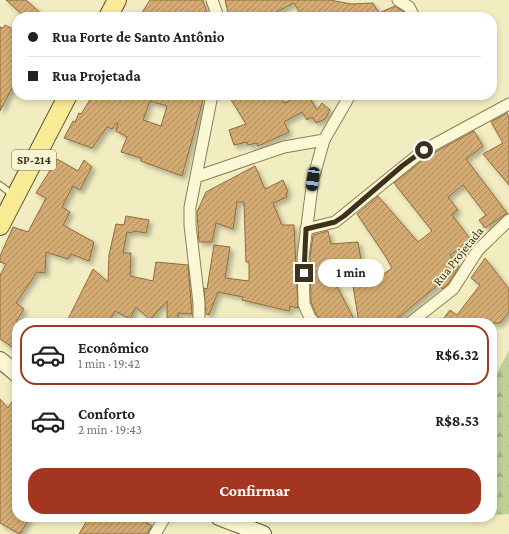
<!DOCTYPE html>
<html lang="pt">
<head>
<meta charset="utf-8">
<style>
	:root { --surface:#fff; --page:#f2f2f2; --text:#222; --muted:#767676; --line:#e0e0e0; --accent:#a33620 }
	body { margin:0; font-family:"Crimson Pro",serif; background:var(--page); color:var(--text); height:100vh; display:flex; flex-direction:column; font-size:15px; white-space:nowrap }
	* { box-sizing:border-box; margin:0 }
	p { font-size:13px; color:var(--muted) }
	.icon { flex:none; width:22px; height:22px; fill:none; stroke:currentColor; stroke-width:2; stroke-linecap:round; stroke-linejoin:round }
	.map { position:relative; flex:1; overflow:hidden }
	.details { position:absolute; left:12px; top:318px; width:485px; height:204px; display:flex; flex-direction:column; background:var(--surface); border-radius:16px; box-shadow:0 2px 6px #0003 }
	.details>* { flex:none }
	.hud { position:absolute; left:12px; top:12px; width:485px; height:88px; border-radius:16px; box-shadow:0 2px 6px #0003; display:grid; align-content:center; height:88px; padding:0 16px; background:var(--surface) }
	.end { position:absolute; width:18px; height:18px; margin:-9px; border:5px solid #3c311c; background:#fff; box-shadow:0 0 0 2px #fff }
	.from { border-radius:50% }
	.bubble { position:absolute; height:28px; border-radius:14px; background:var(--surface); box-shadow:0 2px 6px #0003; font-size:13px; font-weight:700; line-height:28px; text-align:center }
	.car { position:absolute; width:12px; height:24px; margin:-12px -6px; border-radius:5px; box-shadow:0 0 3px 1px #0007; background:linear-gradient(#222 24%,#8ab4d8 0 40%,#222 0 76%,#8ab4d8 0 86%,#222 0) }
	.hud b { display:flex; align-items:center; gap:14px; height:38px; font-size:15px }
	.hud b+b { border-top:1px solid var(--line) }
	.hud i { width:10px; height:10px; background:var(--text) }
	ul { padding:7px 0 0; list-style:none }
	li { display:flex; align-items:center; gap:12px; height:60px; margin:0 8px 6px; padding:0 8px; border:2px solid transparent; border-radius:16px }
	li div { flex:1 }
	li b { display:block; font-size:15px }
	li em { font-style:normal; font-weight:700 }
	li.selected { border-color:var(--accent) }
	li>.icon { width:36px; height:36px; stroke-width:1.5 }
	.button { display:flex; gap:8px; margin-top:auto; padding:8px 16px }
	.button a { flex:1; height:46px; border-radius:16px; background:var(--accent); color:#fff; font-size:16px; font-weight:700; line-height:46px; text-align:center }
	.map>svg:first-child { display:block }
	.forest { fill:url(#forest-firs) }
	.building { fill:url(#building-hatch); stroke:#8f6b3a; fill-rule:evenodd; filter:url(#shadow) }
	.lines { fill:none; stroke-linecap:round; stroke-linejoin:round }
	.lane-casing { stroke:#8e7d56; stroke-width:8 }
	.street-casing { stroke:#8e7d56; stroke-width:13 }
	.secondary-casing { stroke:#6f5e3a; stroke-width:18 }
	.primary-casing { stroke:#5b4a2b; stroke-width:20 }
	.lane { stroke:#fcf7d5; stroke-width:5.5 }
	.street { stroke:#fcf7d5; stroke-width:11 }
	.secondary { stroke:#fcf7d5; stroke-width:16 }
	.primary { stroke:#f9eb95; stroke-width:18 }
	.route { stroke:#3c311c; stroke-width:5 }
	.labels { text-anchor:middle; dominant-baseline:central; stroke-width:3.5; stroke-linejoin:round; paint-order:stroke }
	.shield { fill:#f9f4d1; stroke:#756c52; stroke-width:1 }
	.shield-label { font-size:12px; font-weight:bold; fill:#3c311c }
	.street-label { font-size:13px; fill:#3c311c; stroke:#f9f4d1 }
</style>
</head>
<body>
<div class="map">
<svg width="509" height="534" viewBox="0 0 509 534">
	<defs>
		<pattern id="forest-firs" width="22" height="20" patternUnits="userSpaceOnUse"><rect width="22" height="20" fill="#bfd194"/><path d="M5 1l3.5 6h-7zM16 11l3.5 6h-7z" fill="#a5b47f"/></pattern>
		<pattern id="building-hatch" width="6" height="6" patternUnits="userSpaceOnUse"><rect width="6" height="6" fill="#d4ac73"/><path d="M-1 1l2-2M0 6l6-6M5 7l2-2" fill="none" stroke="#ad8d5e"/></pattern>
		<filter id="shadow"><feDropShadow dx="3.5" dy="3.5" stdDeviation="2" flood-color="#0004"/></filter>
	</defs>
	<rect width="100%" height="100%" fill="#f2ecc1"/>
	<path class="forest" d="M509,350v164l-17,1v-142l4,2z"/>
	<path class="building" d="M6,0h20l19,17h-20z
		M150,0h53l5,17h-69z
		M225,0h105l21,4 22,-1 6,10 16,-7 9,6 2,5h-104l-8,-14 -18,9 3,5h-50z
		M5,25l12,6v48l-17,32v-84l3,1z
		M93,95h87l23,5 -21,76 -41,-15v-3l-20,-6 6,-15 -11,-6 2,-8h-2l-4,6 -5,-2 -15,21 -28,-10 9,-17 2,1 4,-9 2,1zM150,101l17,5 -6,20 -18,-6z
		M236,95h44l4,8 18,-8h6l9,15 5,-7 8,7 -5,9 -9,4 -4,-6 -5,3 -5,-8 -18,10 5,10 -31,14 -1,-3 -9,2 -1,-3 -13,3 -5,-15 17,-6 -16,-26z
		M507,113l2,5v67l-26,-31 20,-11 -12,-21z
		M474,131l9,15 -17,13 41,54 -22,15 -6,-8 7,-5 -23,-30 -15,12 10,13 -6,5 19,25 -21,15 9,12 -11,17 -6,5 -3,-5 -47,39h-33l-10,-62 -23,4 30,58h-30l-5,-3 -5,-6 -5,-12 -1,-45 3,-22 15,-4 3,13 27,-2 7,42 7,-5 2,2 18,-13 -6,-11 -29,-43 21,-18 40,46 14,-11 -38,-48 34,-27z
		M57,159l21,12 6,-11 8,7 -12,23 -7,-4 -11,21 8,5 -7,13 31,17 -5,19 -18,-7 -3,5 -22,-7 -1,21 -8,-1 -21,31 8,6 -7,11v30l-17,-11v-64l6,-11 -6,-2v-6l13,-29 15,5 18,-34 -10,-5z
		M255,166l10,23 18,-9 5,12 -2,1 1,4 -14,6 9,22h12l4,83 -8,-2 -1,5 -47,-11 1,-3 -25,-5 -9,23 -3,-1 -2,-26 3,1 7,-44 16,2 -5,31 24,3v-19h-3l-2,-60h-7l-4,27 -17,-6 -4,19h-13l-2,-30 9,-20z
		M126,216l23,4 -3,13 -13,-2 -1,2 -5,-1 -4,21h8l-1,23 23,5 3,-19 32,3 4,49 -14,-1v10h-11v-22l-17,19 -14,-13 -6,12 -15,-8 -7,12h-42l27,-54 15,13 1,-27 7,-31 8,1z
		M485,258l24,31v23l-9,11h-60l10,-13 7,5 23,-30 -9,-7z
		M17,394v123h13l-10,17 -20,-11v-124l8,9z
		M89,517h60l-3,6 6,3 -5,8h-68z"/>
	<g class="lines">
		<g class="lane-casing">
			<path id="lane" d="M0,185l13,10"/>
		</g>
		<g class="street-casing">
			<path id="street" d="M212,0l6,17
				M398,0l11,7 5,10
				M196,177l88,-30 40,-7
				M306,229l29,-7 89,-72 85,-46
				M199,323v-20l-9,-78v-18l22,-112
				M315,323l-5,-5 -6,-14 -1,-47 10,-78 11,-39 26,-45
				M410,323l43,-34 25,-39 31,-30
				M155,534l10,-17"/>
		</g>
		<g class="secondary-casing">
			<path id="secondary" d="M0,360l17,14
				M219,517l44,17"/>
		</g>
		<g class="primary-casing">
			<path id="primary" d="M108,17l9,-17
				M0,226l68,-131"/>
		</g>
		<use href="#lane" class="lane"/>
		<use href="#street" class="street"/>
		<use href="#secondary" class="secondary"/>
		<use href="#primary" class="primary"/>
	</g>
	<g class="lines">
		<path class="route" d="M304,273l2,-44 29,-7 9,-6 58,-50 22,-16"/>
	</g>
	<g class="labels">
		<rect class="shield" x="12" y="150" width="44" height="20" rx="3"/>
		<g class="shield-label">
			<text x="34" y="160">SP-214</text>
		</g>
		<g class="street-label">
			<text transform="translate(458 256) rotate(-51)">Rua Projetada</text>
		</g>
	</g>
</svg>
<i class="end from" style="left:424px;top:150px"></i>
<i class="end" style="left:304px;top:273px"></i>
<div class="bubble" style="left:318px;top:259px;width:66px">1 min</div>
<i class="car" style="left:313px;top:179px;rotate:188deg"></i>
<div class="hud">
<b><i class="from"></i>Rua Forte de Santo Antônio</b>
<b><i></i>Rua Projetada</b>
</div>
<section class="details">
<ul>
<li class="selected"><svg class="icon" aria-label="car" viewBox="0 0 24 24"><path d="M5 17H2v-5l4-1 3-4h7l3 4 3 1v5h-3M9 17h6M6 11h13"/><circle cx="7" cy="17" r="2"/><circle cx="17" cy="17" r="2"/></svg><div><b>Econômico</b><p>1 min · 19:42</p></div><em>R$6.32</em></li>
<li><svg class="icon" aria-label="car" viewBox="0 0 24 24"><path d="M5 17H2v-5l4-1 3-4h7l3 4 3 1v5h-3M9 17h6M6 11h13"/><circle cx="7" cy="17" r="2"/><circle cx="17" cy="17" r="2"/></svg><div><b>Conforto</b><p>2 min · 19:43</p></div><em>R$8.53</em></li>
</ul>
<div class="button"><a>Confirmar</a></div>
</section>
</div>
</body>
</html>
